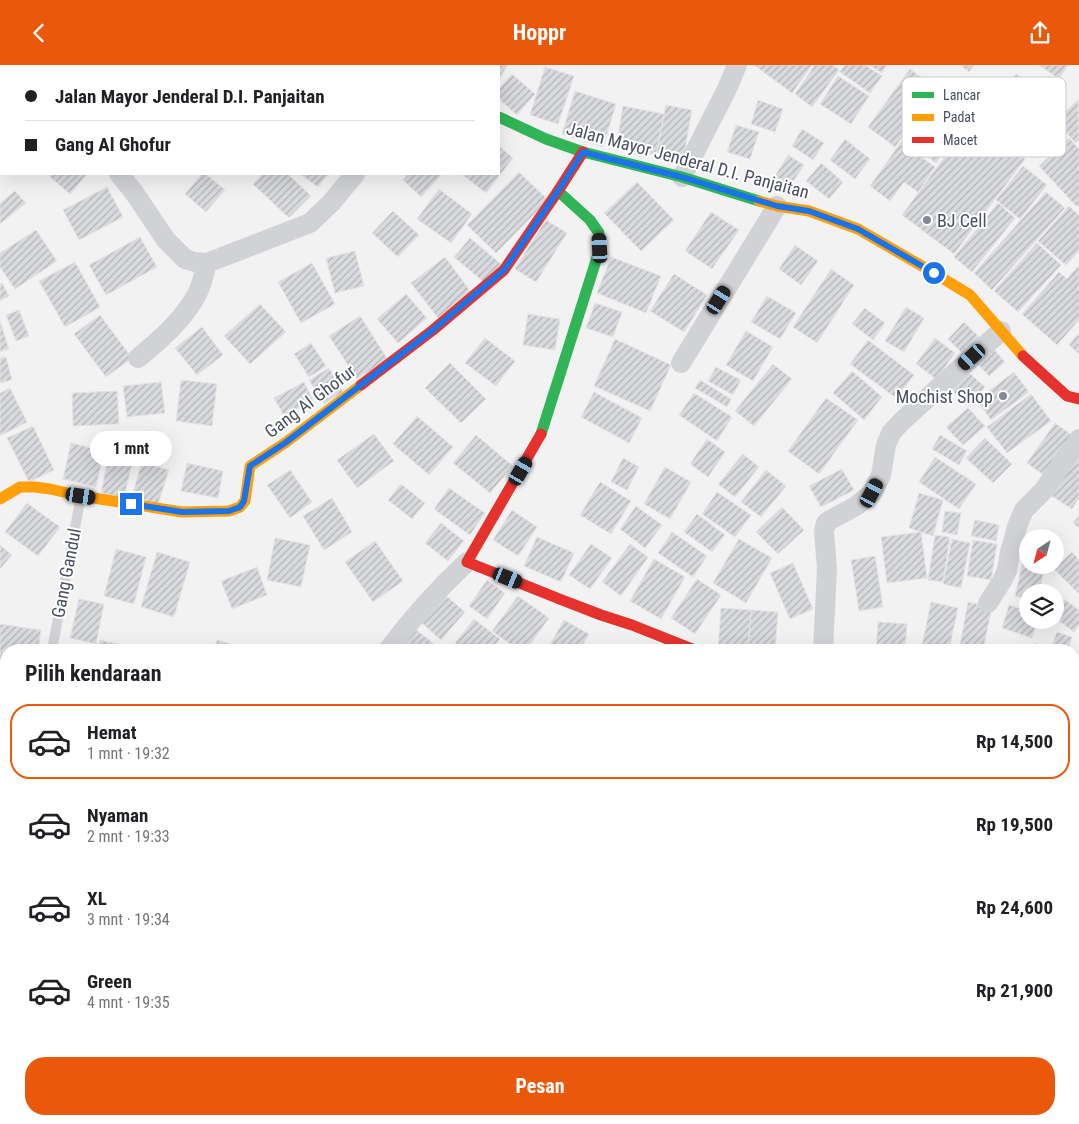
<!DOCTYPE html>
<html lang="id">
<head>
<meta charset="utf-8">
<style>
	:root { --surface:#fff; --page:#f2f2f2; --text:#202124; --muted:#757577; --line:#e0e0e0; --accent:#ea580c }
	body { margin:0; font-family:"Roboto Condensed",sans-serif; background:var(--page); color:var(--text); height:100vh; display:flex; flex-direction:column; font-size:19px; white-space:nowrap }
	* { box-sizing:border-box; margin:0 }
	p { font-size:16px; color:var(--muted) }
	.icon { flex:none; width:28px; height:28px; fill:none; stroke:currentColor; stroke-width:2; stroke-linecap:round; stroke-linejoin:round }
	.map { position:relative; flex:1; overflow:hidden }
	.drawer { position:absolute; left:0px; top:579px; width:1080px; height:481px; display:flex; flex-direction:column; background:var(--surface); border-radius:20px 20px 0 0; box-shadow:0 5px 20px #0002 }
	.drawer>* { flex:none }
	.banner { position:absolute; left:0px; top:0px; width:500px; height:110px; box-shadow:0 5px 20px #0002; display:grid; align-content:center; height:110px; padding:0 25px; background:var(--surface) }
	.needle { width:32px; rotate:216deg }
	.fabs { position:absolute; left:1019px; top:464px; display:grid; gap:10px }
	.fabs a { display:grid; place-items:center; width:45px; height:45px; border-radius:50%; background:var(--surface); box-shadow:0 5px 20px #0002; font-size:25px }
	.end { position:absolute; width:22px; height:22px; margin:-11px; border:6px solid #1a73e8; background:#fff; box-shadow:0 0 0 2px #fff }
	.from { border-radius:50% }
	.bubble { position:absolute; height:35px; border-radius:18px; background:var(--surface); box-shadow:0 5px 20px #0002; font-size:16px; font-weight:700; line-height:35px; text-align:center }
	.car { position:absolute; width:15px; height:30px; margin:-15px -8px; border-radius:6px; box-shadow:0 0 4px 1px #0007; background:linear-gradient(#222 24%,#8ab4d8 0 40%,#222 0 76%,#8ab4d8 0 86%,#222 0) }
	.banner b { display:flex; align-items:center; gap:18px; height:48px; font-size:19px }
	.banner b+b { border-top:1px solid var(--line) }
	.banner i { width:12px; height:12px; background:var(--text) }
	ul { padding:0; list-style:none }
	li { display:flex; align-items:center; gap:15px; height:75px; margin:0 10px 8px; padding:0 15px; border:2px solid transparent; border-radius:20px }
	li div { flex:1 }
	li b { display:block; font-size:19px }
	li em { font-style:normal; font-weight:700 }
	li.current { border-color:var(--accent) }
	li>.icon { width:45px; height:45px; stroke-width:1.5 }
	h2 { padding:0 25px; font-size:22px; line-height:60px }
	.primary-button { display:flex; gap:10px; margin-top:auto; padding:10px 25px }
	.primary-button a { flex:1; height:58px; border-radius:20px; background:var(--accent); color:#fff; font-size:20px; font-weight:700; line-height:58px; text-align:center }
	header { display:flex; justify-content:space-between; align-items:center; height:65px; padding:0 25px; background:var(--accent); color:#fff; font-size:22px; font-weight:700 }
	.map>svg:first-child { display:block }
	.building { fill:url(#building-hatch); stroke:#e4e4e5 }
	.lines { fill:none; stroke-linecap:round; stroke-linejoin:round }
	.lane { stroke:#d1d2d5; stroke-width:10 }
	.street { stroke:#d1d2d5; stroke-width:20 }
	.fast { stroke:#30b455; stroke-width:11 }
	.slow { stroke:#ff9f0a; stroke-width:11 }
	.jam { stroke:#e5322d; stroke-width:11 }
	.route { stroke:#1a73e8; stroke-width:6 }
	.poi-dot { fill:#848892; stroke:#fff; stroke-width:2 }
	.labels { text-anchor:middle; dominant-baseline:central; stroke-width:4; stroke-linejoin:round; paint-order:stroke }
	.street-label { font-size:18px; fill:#484f5f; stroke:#fff }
	.poi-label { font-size:18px; fill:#484f5f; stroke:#fff; text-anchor:start }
	.key { fill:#fff; stroke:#c8cacf; stroke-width:1 }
	.key-label { font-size:14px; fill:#484f5f }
</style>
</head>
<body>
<header><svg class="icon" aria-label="back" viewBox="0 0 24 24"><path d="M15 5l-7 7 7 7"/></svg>Hoppr<svg class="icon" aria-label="share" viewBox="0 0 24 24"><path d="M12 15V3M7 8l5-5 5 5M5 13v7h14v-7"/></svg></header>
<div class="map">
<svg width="1079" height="1059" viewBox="0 0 1079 1059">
	<defs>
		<pattern id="building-hatch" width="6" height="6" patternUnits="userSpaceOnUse" patternTransform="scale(1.25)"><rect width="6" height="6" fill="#d9dadd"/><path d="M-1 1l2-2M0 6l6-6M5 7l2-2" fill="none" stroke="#b2b3b6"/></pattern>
	</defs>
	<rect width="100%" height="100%" fill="#f2f2f2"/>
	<path class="building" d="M57,0h37l-1,1h-37z
		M117,0h21l2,1h-23z
		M172,0h27l-1,1h-24z
		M278,0h36l-1,1h-36z
		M333,0h35l1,1h-37z
		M484,0h24l-8,12 -1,-1v-10h-14z
		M754,0h58l-20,28z
		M815,0h18l6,5 -27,37 -17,-13z
		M845,0h20l17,11 -12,17 -30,-21z
		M869,0h18l-5,8z
		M960,0h14l-5,7z
		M1039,0h29l-9,14z
		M545,2l29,9 -16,48 -28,-9z
		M910,4l27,20 -42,58 -27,-20z
		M512,9l23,20 -18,21 -18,-16v-10z
		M1016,9l26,18 -22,31 -26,-18z
		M838,11l31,20 -18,28 -31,-20z
		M1,13v28l-1,-2v-25z
		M950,13l32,23 -46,62 -32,-24z
		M575,26l41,13 -13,43 -41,-13z
		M758,35l25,9 -8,23 -24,-8z
		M1078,35l1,40 -3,3 -21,-22z
		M666,40l26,5 -9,50 -27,-5z
		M623,41l41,8 -8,41 -40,-7z
		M736,60l23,7 -9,27 -23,-7z
		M802,64l22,14 -11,17 -21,-14z
		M962,68l20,15 10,-13 33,24 -71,95 -52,-39z
		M0,70l1,1v23l-1,1z
		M1069,73l10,11v56l-2,2 -38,-41z
		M845,74l25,20 -15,20 -25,-19z
		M901,77l34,25 -17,25 -14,-10 -14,19 -20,-15z
		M499,81l14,12 -27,35 -23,-18 36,-1z
		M788,90l16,10 -14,21 -15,-10z
		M821,98l22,19 -14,17 -23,-18z
		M1023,101l24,19 -27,34 -24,-19z
		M519,107l29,28 -52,53 -29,-28z
		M52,109h35l-17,20 -20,-17z
		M202,109h4l19,16 -19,22 -21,-18z
		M263,109h25l23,22 -22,22 -36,-34z
		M300,109h28l-10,13z
		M408,109h34l-21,23 -18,-17z
		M637,117l37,38 -33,31 -37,-38z
		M107,122l16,30 -44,23 -16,-30z
		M439,124l33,25 -21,29 -34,-24z
		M15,126l11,12 -26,21v-21z
		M1046,127l19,16 -73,82 -18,-17z
		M998,138l17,15 -43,54 -18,-15z
		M1069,141l10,9v36l-13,14 -28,-24z
		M393,146l26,24 -21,22 -26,-24z
		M711,147l28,18 -27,39 -27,-18z
		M546,155l21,13 -31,49 -21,-13z
		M36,165l21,31 -42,28 -15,-22v-14z
		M140,172l17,30 -51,28 -17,-30z
		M470,173l32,27 -16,19 -32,-27z
		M1037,178l24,22 -43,47 -24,-21z
		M795,180l23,16 -17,24 -22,-16z
		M355,186l9,35 -29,7 -9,-35z
		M445,192l26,35 -33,26 -27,-35z
		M611,192l50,19 -15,37 -49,-20z
		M75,197l25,45 -35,20 -26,-46z
		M312,198l23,41 -34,19 -23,-41z
		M1079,200v55l-22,25 -35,-31 37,-42 8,7z
		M831,204l23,16 -37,58 -24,-16z
		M674,209l33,21 -23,37 -34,-21z
		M2,218l7,13 -9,5v-17z
		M406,229l21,24 -29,25 -21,-24z
		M767,231l29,17 -16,26 -29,-17z
		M595,238l27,9 -9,25 -27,-9z
		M260,239l26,28 -36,32 -26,-28z
		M906,242l18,11 -20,34 -19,-11z
		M865,243l20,15 -12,17 -21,-16z
		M19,245l10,26 -13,5 -10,-26z
		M528,249l32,5 -5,31 -32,-5z
		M100,250l32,43 -26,19 -32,-43z
		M360,251l28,44 -31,19 -28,-43z
		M0,256l9,28 -9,3z
		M964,257l19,19 -16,17 -19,-19z
		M202,262l21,28 -26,20 -22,-27z
		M746,266l27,16 -20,34 -27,-16z
		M1079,268v21l-10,-9z
		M485,273l30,23 -19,25 -31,-23z
		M935,273l20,15 -19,26 -20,-15z
		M615,274l56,26 -21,46 -56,-25z
		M868,275l46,35 -18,23 -46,-34z
		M311,278l15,23 -17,11 -15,-23z
		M990,280l15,17 -16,14 -15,-16z
		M6,292l6,23 -12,3v-25z
		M450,298l36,36 -25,24 -36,-35z
		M773,299l19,15 -38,47 -19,-15z
		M716,302l25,13 -8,15 -25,-14z
		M329,303l14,24 -19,12 -15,-24z
		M966,305l19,17 -16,19 -19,-17z
		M852,306l30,26 -18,23 -31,-27z
		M1014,307l15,20 -38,28 -14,-20z
		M181,315l36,4 -5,42 -36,-5z
		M700,315l31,19 -4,8 -32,-19z
		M161,317l4,31 -38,4 -4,-31z
		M304,317l9,18 -29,16 -10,-18z
		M10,323l17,34 -27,14v-43z
		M117,326l2,33 -46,2 -1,-33z
		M594,327l48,26 -13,25 -48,-26z
		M694,328l38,24 -15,24 -38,-26z
		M1031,329l20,27 -44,32 -20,-26z
		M826,333l32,22 -39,54 -31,-23z
		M968,343l17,18 -22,19 -17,-18z
		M417,351l36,31 -24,28 -36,-31z
		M1055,358l18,13 -28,40 -18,-13z
		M33,361l21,44 -25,12 -22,-44z
		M374,369l20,27 -37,27 -20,-28z
		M476,370l37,31 -23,27 -37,-30z
		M940,370l27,16 -8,14 -27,-16z
		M985,373l27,26 -19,19 -27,-25z
		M707,374l18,13 -17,25 -18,-13z
		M71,378l33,8 -8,36 -33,-8z
		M1079,386v47l-7,11 -22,-14z
		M109,389l24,5 -9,39 -23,-5z
		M743,389l16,13 -24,30 -17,-13z
		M935,392l41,27 -17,25 -40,-27z
		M623,393l16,9 -12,23 -16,-8z
		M142,397l27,8 -11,34 -26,-8z
		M187,398l36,8 -5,27 -37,-7z
		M665,402l26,15 -21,37 -26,-15z
		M842,404l12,21 -33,17 -12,-21z
		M290,405l22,32 -22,16 -23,-33z
		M766,405l20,16 -25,31 -20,-15z
		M600,417l31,19 -20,33 -31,-19z
		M401,419l24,19 -13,16 -24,-19z
		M449,423l36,25 -15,22 -36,-26z
		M717,427l34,23 -16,22 -33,-23z
		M919,428l24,7 -10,36 -24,-8z
		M332,433l20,34 -28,18 -21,-34z
		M27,438l33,24 -22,29 -33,-24z
		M636,441l26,19 -17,23 -25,-19z
		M782,442l22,23 -26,24 -22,-22z
		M512,445l25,17 -19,29 -25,-16z
		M945,446l16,2 -4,22 -15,-3z
		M697,449l28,21 -13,17 -28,-20z
		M1079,450v13l-6,-5z
		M975,455l24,5 -3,16 -25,-5z
		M441,458l23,18 -16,20 -23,-18z
		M672,467l35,24 -14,21 -35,-24z
		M921,467l6,46 -40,5 -6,-46z
		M935,470l15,2 -7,45 -15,-2z
		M537,472l37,16 -13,29 -37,-16z
		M275,473l35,7 -9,42 -34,-7z
		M739,474l33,19 -26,45 -33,-20z
		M952,474l18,4 -9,45 -18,-4z
		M973,475l24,4 -6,36 -24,-4z
		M375,476l28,40 -30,21 -28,-40z
		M1027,478l1,22h17l-6,28h-11v6l-13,-3z
		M591,479l21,14 -22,31 -21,-14z
		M630,479l18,13 -27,39 -19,-14z
		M0,480l12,10 -12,14z
		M116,484l30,8 -12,47 -30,-8z
		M157,487l33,10 -16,55 -33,-10z
		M1072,487l7,8v34l-25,-25z
		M875,491l8,51 -24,4 -8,-51z
		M654,494l31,18 -24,42 -31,-18z
		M793,498l20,46 -23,10 -20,-46z
		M257,502l10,28 -35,14 -11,-28z
		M697,514l24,16 -26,39 -24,-16z
		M487,515l18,13 -18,26 -18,-13z
		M444,529l21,18 -24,28 -20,-18z
		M518,531l31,22 -23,32h-7l-27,-19z
		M79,534l25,5 -8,40 -26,-6z
		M1064,534l15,11v15l-5,7 -19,-14v-7z
		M931,537l27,6 -9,42h-28z
		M968,537l24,5 -9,43h-24z
		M1009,540l19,6v9h9l-5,18 -30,-10z
		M721,543l30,2 -3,40 -30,-2z
		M751,545l27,2 -3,38h-27z
		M474,554l26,20 -9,11h-27l-9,-7z
		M564,555l25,14 -9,16h-33z
		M878,557l29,2 -2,26h-29z
		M0,559l41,6 -3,20h-32v27l-6,-1z
		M415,564l23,18 -2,3h-37z
		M1057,567l15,5 -4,13h-8l-9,-3z
		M100,575l45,10h-47z
		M217,575l32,10h-35z
		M1035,578l17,7h-20z
		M1077,599l2,2v46l-5,-6v-39z
		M0,623l6,2v28l-6,-2z
		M1074,661l5,3v12l-5,10z
		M0,667l6,1v32l-6,-1z
		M1079,712v34l-5,-3v-23z
		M0,829l6,2v35l-2,8 -4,-1z
		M1,886l5,4v27l-6,9v-37z
		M1079,894v13l-5,-2z
		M0,940l6,2v34l-6,-2z
		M0,1023l6,7v24h10l-6,5h-10z
		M1074,1023l5,2v6l-5,14z
		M290,1054h46l2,2 -2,3h-50z
		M367,1054h36l-5,5h-30l-3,-3z
		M645,1054h43l-2,5h-30z
		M782,1054h28l11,5h-41z
		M882,1054h36l-2,5h-36z
		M982,1054h25l-2,5h-25z
		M1012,1054h18l10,4 -30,1z
		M1054,1054h16l-2,5z"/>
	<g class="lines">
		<path class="lane" d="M52,585l29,-154"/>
		<path class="street" d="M119,109l14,17 33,49 19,19 10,3 12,1 103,-40 21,-20 24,-29
			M682,112l45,-88 10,-24
			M138,293c22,-18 44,-37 58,-62 6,-10 8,-23 11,-33
			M681,298l96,-157
			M988,538l14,-22 5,-11 3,-18 8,-28 6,-14 20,-20 35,-51
			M388,585c24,-32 50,-61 79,-88
			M823,585l4,-81 -3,-38 2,-8 4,-3 26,-14 16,-13 9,-18 5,-30 5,-12 10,-11 100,-91
			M1074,771l5,1
			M0,782h6
			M1074,886l5,-9
			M1074,928l5,2
			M0,1003l6,-2
			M47,1054l5,5
			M239,1054l1,5
			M434,1054l2,5
			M840,1054l17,5
			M90,1059l3,-5
			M478,1059l3,-5
			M927,1059l2,-5"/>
		<path class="fast" d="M499,52l47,22 37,13 99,25 77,24
			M541,369l59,-186 -1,-15 -9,-13 -32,-29"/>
		<path class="slow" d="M759,136l18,5 32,5 49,18 76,44 36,22 53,61
			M0,434l20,-12h15l15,2 31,7 101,16 47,-1 11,-4 5,-6 5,-35 35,-23 76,-58"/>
		<path class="jam" d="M407,0l1,1
			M1023,291l44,40 12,3
			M361,320l72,-55 71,-60 54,-79 25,-39
			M541,369l-74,128 95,38 39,15 31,10 63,25"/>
	</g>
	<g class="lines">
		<path class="route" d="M131,439l51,8 47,-1 11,-4 4,-6 6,-35 35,-23 148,-113 71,-60 54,-79 25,-39 99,25 95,29 32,5 49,18 76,44"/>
	</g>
	<g class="poi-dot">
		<circle cx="927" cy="155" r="5"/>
		<circle cx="1003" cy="331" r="5"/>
	</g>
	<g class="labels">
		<g class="street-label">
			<text transform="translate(688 95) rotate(15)">Jalan Mayor Jenderal D.I. Panjaitan</text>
			<text transform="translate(310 336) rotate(-37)">Gang Al Ghofur</text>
			<text transform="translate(66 508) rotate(-79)">Gang Gandul</text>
		</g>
		<g class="poi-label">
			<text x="937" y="155">BJ Cell</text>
			<text x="993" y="331" text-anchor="end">Mochist Shop</text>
		</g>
	</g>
	<rect x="902" y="12" width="164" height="80" rx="8" class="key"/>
	<rect x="912" y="27" width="22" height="6" fill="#30b455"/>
	<rect x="912" y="49" width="22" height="7" fill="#ff9f0a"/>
	<rect x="912" y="72" width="22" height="6" fill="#e5322d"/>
	<g class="key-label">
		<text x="943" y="35">Lancar</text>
		<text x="943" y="57">Padat</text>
		<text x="943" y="80">Macet</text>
	</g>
</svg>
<div class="fabs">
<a><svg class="needle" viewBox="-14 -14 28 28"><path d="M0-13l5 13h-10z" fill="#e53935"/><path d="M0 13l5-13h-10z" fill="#757577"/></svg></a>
<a><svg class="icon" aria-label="layers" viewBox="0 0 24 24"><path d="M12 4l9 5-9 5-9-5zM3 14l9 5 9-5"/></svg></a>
</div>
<i class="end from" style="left:934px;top:208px"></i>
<i class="end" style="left:131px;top:439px"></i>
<div class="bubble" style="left:90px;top:366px;width:82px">1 mnt</div>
<i class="car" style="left:600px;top:183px;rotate:357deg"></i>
<i class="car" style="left:719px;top:235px;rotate:32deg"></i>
<i class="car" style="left:972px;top:292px;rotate:228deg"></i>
<i class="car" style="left:521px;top:406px;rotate:30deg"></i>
<i class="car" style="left:872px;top:428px;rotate:28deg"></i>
<i class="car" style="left:81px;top:431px;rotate:99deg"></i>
<i class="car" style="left:508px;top:513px;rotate:112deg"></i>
<div class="banner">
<b><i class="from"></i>Jalan Mayor Jenderal D.I. Panjaitan</b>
<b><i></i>Gang Al Ghofur</b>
</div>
<section class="drawer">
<h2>Pilih kendaraan</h2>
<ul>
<li class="current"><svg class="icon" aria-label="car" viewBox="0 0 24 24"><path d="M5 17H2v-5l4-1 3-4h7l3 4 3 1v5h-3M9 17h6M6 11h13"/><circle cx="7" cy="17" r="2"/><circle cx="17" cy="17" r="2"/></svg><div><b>Hemat</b><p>1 mnt · 19:32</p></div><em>Rp 14,500</em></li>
<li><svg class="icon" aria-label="car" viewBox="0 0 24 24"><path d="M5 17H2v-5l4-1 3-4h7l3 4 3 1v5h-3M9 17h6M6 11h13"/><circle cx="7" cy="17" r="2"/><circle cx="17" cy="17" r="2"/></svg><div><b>Nyaman</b><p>2 mnt · 19:33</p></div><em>Rp 19,500</em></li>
<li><svg class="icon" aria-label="car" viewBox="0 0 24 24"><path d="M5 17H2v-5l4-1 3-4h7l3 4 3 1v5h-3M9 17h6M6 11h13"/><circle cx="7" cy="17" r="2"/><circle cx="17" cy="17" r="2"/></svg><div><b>XL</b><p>3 mnt · 19:34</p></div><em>Rp 24,600</em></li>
<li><svg class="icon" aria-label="car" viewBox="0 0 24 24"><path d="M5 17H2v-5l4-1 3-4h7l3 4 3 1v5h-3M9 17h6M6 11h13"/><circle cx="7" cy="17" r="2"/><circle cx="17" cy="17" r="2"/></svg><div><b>Green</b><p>4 mnt · 19:35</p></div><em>Rp 21,900</em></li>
</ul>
<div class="primary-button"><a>Pesan</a></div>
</section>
</div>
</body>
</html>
